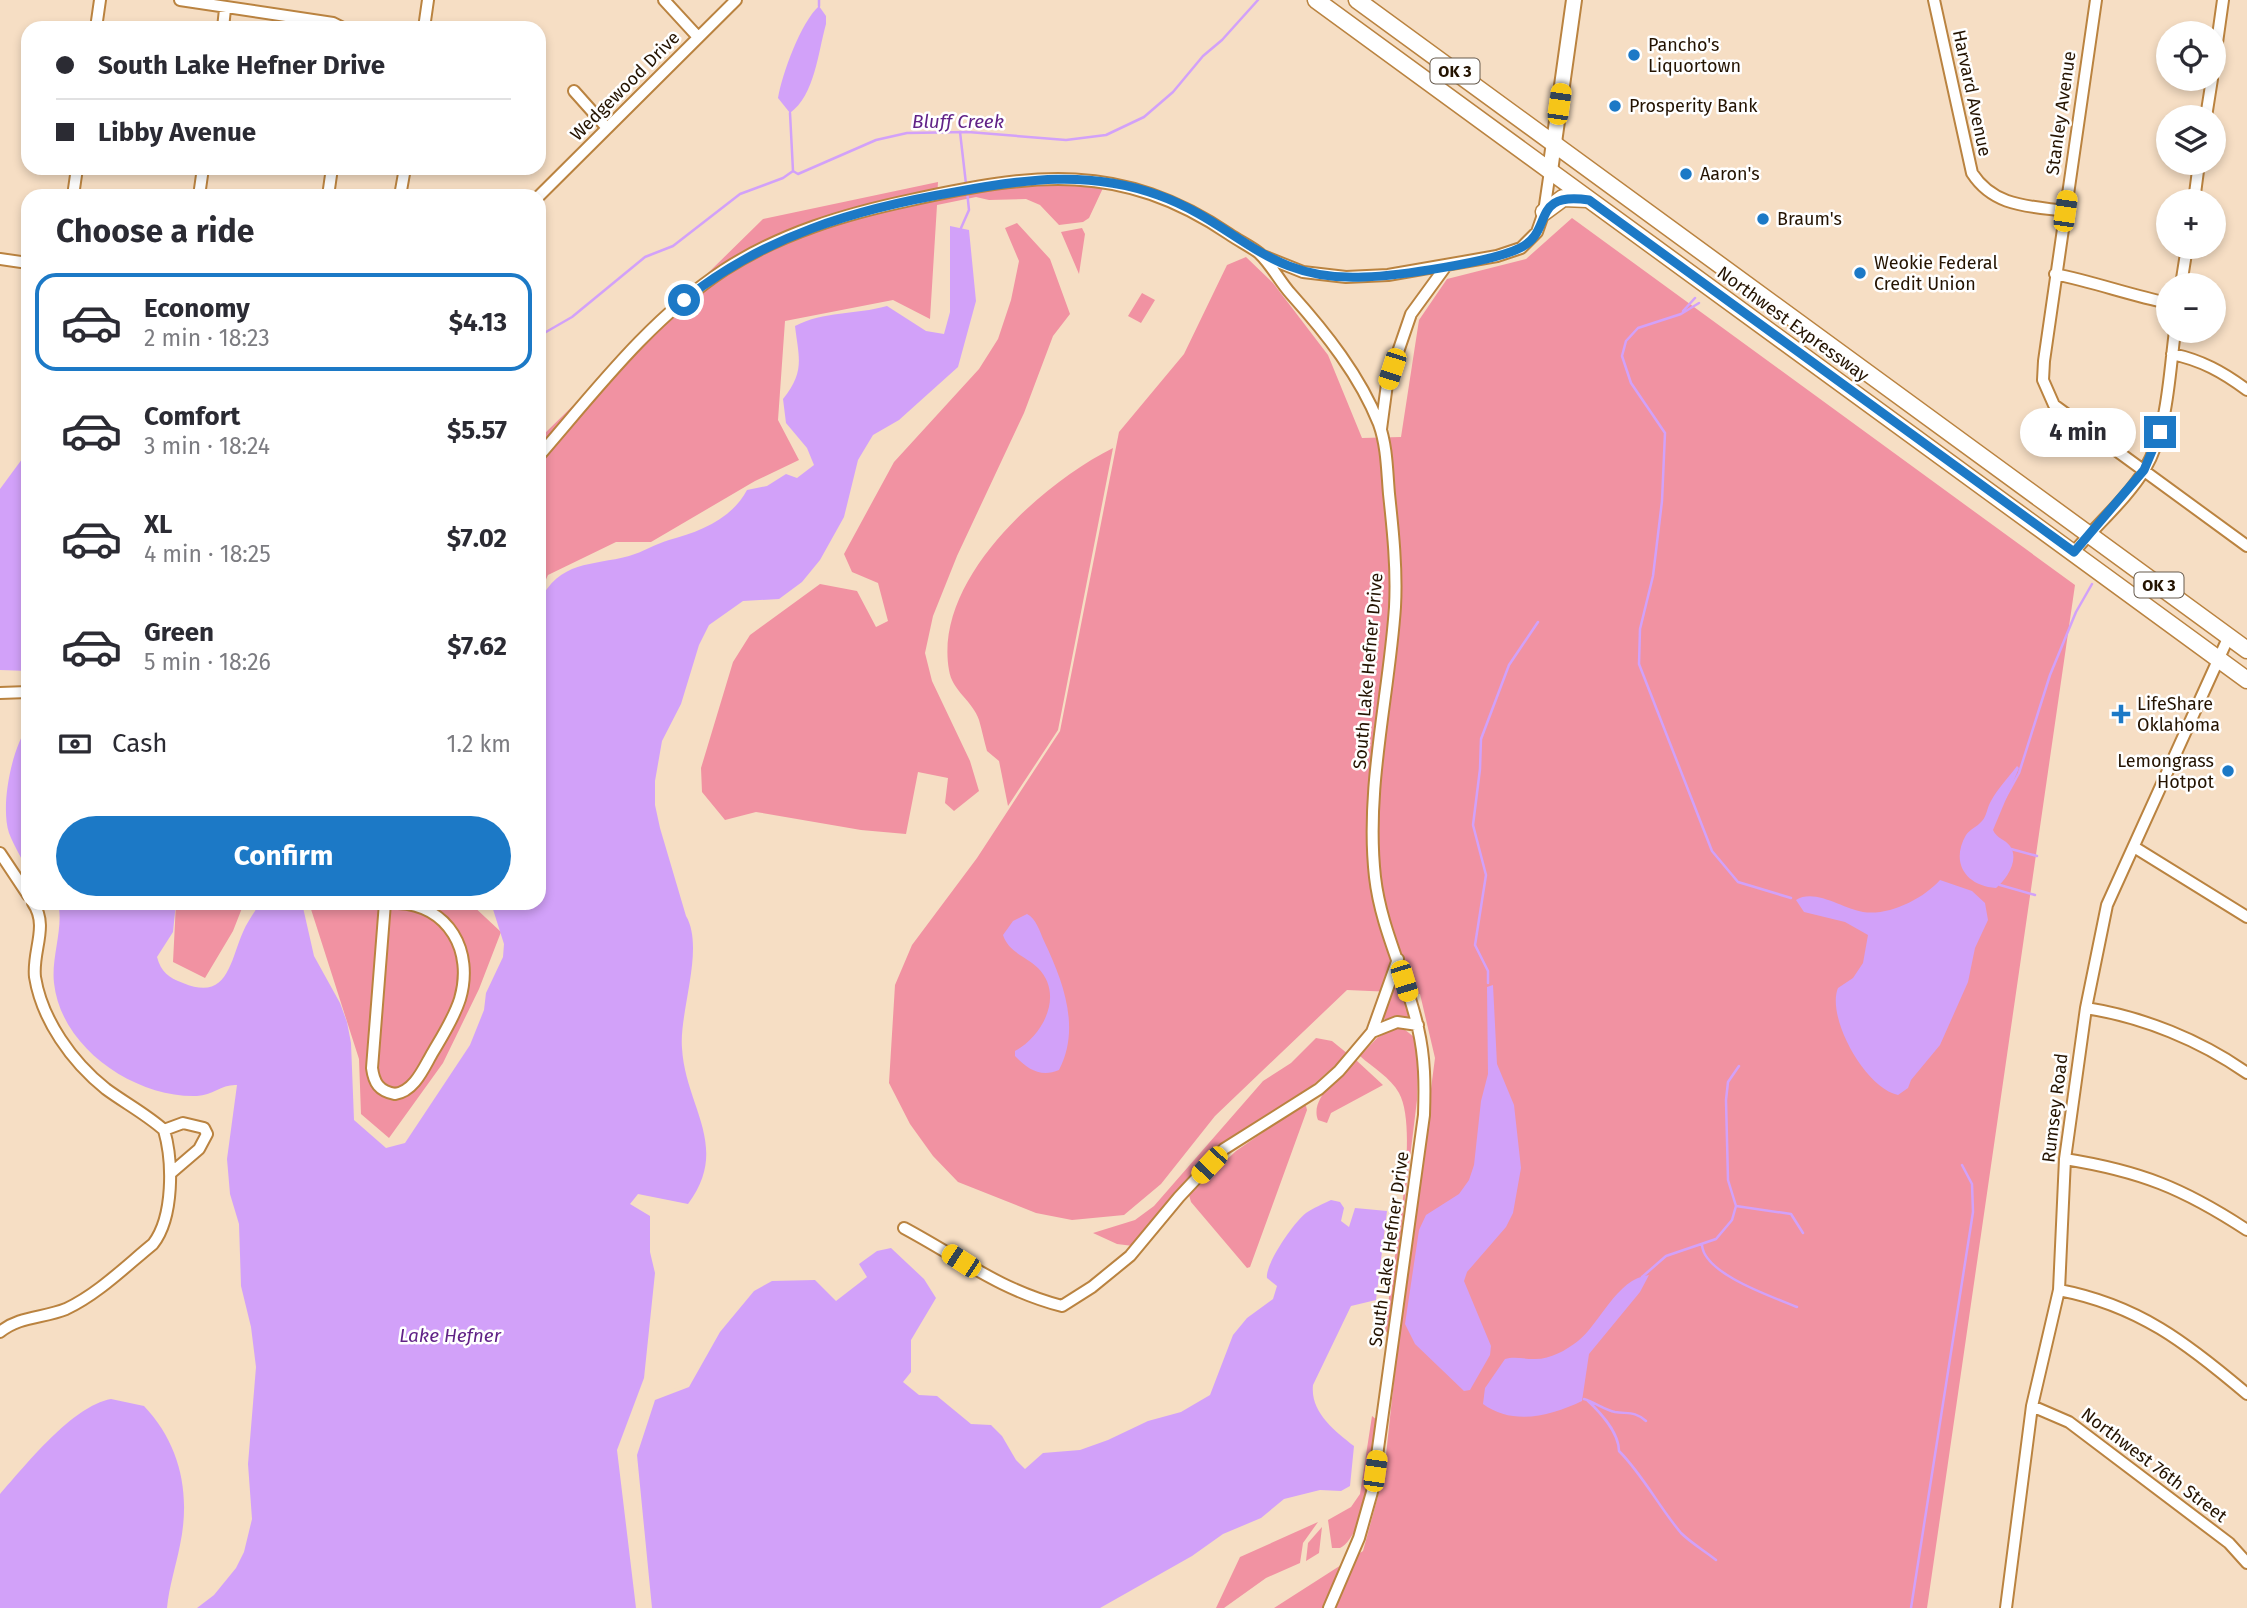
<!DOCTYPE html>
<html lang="en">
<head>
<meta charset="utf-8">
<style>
	:root { --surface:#fff; --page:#f7f7f7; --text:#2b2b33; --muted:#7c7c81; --line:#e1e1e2; --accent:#1c79c6 }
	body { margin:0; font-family:"Fira Sans",sans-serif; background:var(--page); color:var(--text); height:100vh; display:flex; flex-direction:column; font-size:26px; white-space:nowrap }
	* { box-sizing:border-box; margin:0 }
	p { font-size:23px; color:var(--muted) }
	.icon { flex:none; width:38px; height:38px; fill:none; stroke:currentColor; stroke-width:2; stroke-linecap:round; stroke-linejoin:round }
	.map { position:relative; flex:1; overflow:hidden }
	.panel { position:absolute; left:21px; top:189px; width:525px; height:721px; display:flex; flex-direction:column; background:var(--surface); border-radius:21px; box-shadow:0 4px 10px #0003 }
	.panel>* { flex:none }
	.banner { position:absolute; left:21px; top:21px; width:525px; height:154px; border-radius:21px; box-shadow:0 4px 10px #0003; display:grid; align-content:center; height:154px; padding:0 35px; background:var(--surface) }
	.tools { position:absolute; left:2156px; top:21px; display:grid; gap:14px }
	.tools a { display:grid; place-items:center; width:70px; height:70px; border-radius:50%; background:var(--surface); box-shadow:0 4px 10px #0003; font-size:35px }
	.end { position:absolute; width:32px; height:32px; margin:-16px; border:9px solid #1c79c6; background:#fff; box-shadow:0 0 0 4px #fff }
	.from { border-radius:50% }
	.bubble { position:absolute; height:49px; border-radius:24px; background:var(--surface); box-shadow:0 4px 10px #0003; font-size:23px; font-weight:700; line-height:49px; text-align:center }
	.car { position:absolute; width:21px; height:42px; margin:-21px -10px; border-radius:9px; box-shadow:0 0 5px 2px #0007; background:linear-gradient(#f5c518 24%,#345 0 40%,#f5c518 0 76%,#345 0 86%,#f5c518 0) }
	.banner b { display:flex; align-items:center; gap:24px; height:66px; font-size:26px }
	.banner b+b { border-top:2px solid var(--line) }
	.banner i { width:18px; height:18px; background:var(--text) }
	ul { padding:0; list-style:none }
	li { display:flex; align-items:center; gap:21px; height:98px; margin:0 14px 10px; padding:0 21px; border:4px solid transparent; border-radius:21px }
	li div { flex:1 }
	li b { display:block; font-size:26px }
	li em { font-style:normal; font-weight:700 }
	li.active { border-color:var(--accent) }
	li>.icon { width:63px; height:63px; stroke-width:1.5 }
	h2 { padding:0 35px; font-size:32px; line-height:84px }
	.pay { display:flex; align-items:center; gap:18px; height:77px; padding:0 35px; font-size:26px }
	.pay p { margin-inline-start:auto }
	.button { display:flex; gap:14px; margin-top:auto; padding:14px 35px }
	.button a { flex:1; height:80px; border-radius:42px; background:var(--accent); color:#fff; font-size:28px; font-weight:700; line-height:80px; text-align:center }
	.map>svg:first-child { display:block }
	.green { fill:#f192a2 }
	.water { fill:#d2a1f9 }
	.pier { fill:#f6dec4 }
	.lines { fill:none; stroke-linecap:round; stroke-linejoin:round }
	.stream { stroke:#d2a1f9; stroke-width:2.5 }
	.minor-casing { stroke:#ba8340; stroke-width:14 }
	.major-casing { stroke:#ba8340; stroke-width:18 }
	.highway-casing { stroke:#ba8340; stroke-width:19 }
	.minor { stroke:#fff; stroke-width:10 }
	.major { stroke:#fff; stroke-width:14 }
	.highway { stroke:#fff; stroke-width:16 }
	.route { stroke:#1c79c6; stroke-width:9 }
	.poi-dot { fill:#1c79c6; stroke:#fff; stroke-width:2.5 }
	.labels { text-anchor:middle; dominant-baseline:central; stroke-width:5; stroke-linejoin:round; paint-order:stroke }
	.shield { fill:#fff; stroke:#665a4d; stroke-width:2 }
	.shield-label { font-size:16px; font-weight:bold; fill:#241301 }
	.poi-label { font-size:18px; fill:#241301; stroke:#fff; text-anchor:start }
	.street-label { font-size:18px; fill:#241301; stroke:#fff }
	.water-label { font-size:19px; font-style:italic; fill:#612287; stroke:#fff }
</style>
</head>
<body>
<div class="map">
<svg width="2247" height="1608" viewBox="0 0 2247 1608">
	<rect width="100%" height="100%" fill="#f6dec4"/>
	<path class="green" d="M938,182l-1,18c45,-8 123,-28 166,-12l-14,30 -6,4 -24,3 -19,-20 -14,-6 -37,1 -13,-3 -39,8 -7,114 -37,-19 -108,21 -7,99 21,40 -44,21 -104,61h-35l-68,33 -9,20v-156l224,-220z
		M1572,218l503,367 -148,1023h-653l89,-57 21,-77 14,-132 37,-284 -15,-64 -17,-1 6,20 -1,5 -22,2 -3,-2 10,-26 -46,-2 -132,126 -54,68 -37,31 -52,5 -36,-7 -78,-31 -25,-26 -23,-32 -21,-41 6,-98 17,-40 65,-87 83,-127 59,-299 65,-78 43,-89 19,-8 27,26 55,72 34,83 39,-1 18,-117 28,-41 79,-20z
		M1017,223l33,36 20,55 -17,22 -29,77 -67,143 -24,60 -8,37 7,28 38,80 9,30 -25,20 -9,-8 3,-25 -30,-6 -12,62 -45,-4 -105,-18 -31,8 -23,-28 -1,-24 32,-106 17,-27 70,-51 37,7 19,36 12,-6 -10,-38 -26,-11 -8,-18 50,-92 85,-93 19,-30 13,-39 8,-39 -14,-33z
		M1082,228l3,6 -6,40 -18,-42z
		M1142,293l13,7 -14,23 -13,-7z
		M1113,448l-55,282 -50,76 -9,-45 -12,-10c-3,-10 -5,-21 -8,-31 -6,-19 -27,-29 -30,-50 -16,-90 92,-186 164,-222z
		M176,903h68l-11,28 -28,47 -32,-16z
		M309,903h161l31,29 -22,57 -36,74 -54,75 -28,-24 -2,-55z
		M1395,1028l9,1 10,8 4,29 -1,34 -28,230 -4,3c3,-53 37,-198 14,-240 -8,-15 -27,-26 -39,-37l17,-18z
		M1316,1038l16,3 16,13 -43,38 -65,42 -107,112 -16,-2 -24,-11 42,-13 19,-14 109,-125 28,-18z
		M1356,1060l27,25 -52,28 -4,10 -9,-3c-9,-22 24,-46 38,-60z
		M1301,1106h5l1,4 -57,157 -3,1 -56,-66 -2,-7 47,-44z
		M1372,1416l5,4c-2,29 -11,115 -37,128h-8l-4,-28 23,-13 9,-13z
		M1318,1522l-15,21 -3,20 -34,15 -42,30h-8l24,-51z
		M1322,1527l-3,26 -13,8 2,-18z"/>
	<path class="water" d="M819,6l7,10v8c-8,28 -11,71 -36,89l-12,-15c4,-24 23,-76 41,-92z
		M950,226l19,4 7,71 -18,66 -59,53 -26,15 -15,25 -14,57 -24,43 -18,22 -23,17 -36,2 -34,24 -10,20 -18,59 -19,37 -7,40v24l5,23 26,88c19,32 -7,96 -4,132 3,58 49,99 6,156l-50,-10 -8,10 20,12v36l5,21 -11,105 -27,72 19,158h-439l17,-13 22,-27 8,-16 8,-33 -4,-55 8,-97 -5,-40 -10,-41 -2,-62 -9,-30 -3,-35 10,-74c-15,-1 -24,10 -40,11 -62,2 -136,-48 -143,-113 -3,-26 10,-56 4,-80h118l-3,29 -16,25c4,15 12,21 26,26 45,19 47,-22 60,-51 4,-10 11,-19 17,-29h42l12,53 26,47 7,19 4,21 3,77 32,28 19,-5 65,-98 14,-35 2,-17 17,-36 1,-13 -13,-41h48v-301c21,-42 52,-36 90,-46 14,-4 26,-12 40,-16 30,-8 63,-21 78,-50l20,-4 19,-12 11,4 17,-13 -7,-17 -21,-25 -3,-24c22,-28 16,-40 12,-73 29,-15 60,-11 92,-20l39,25 18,3 6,-22z
		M28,451v220l-28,-1v-181z
		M28,726v147c-5,-13 -14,-27 -19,-40 -9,-28 3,-85 19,-107z
		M2017,766l2,2 -26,62c4,9 12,9 17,16 10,14 -4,34 -14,42 -30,-2 -46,-25 -30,-53 4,-6 11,-8 16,-14 5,-5 5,-14 9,-20 7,-13 17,-23 26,-35z
		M1940,880l32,11 13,12 3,17 -13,28 -7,34 -28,63 -29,35 -3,8 -10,7c-33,-7 -72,-78 -60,-107l15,-10 10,-15 5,-28 -23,-13 -41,-10 -8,-12c19,-12 47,9 67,12 26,4 60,-13 77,-32z
		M1027,914c9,4 13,18 17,27 19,40 37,87 15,129 -18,8 -32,-1 -44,-14v-5c27,-14 50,-56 23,-83 -12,-12 -29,-15 -35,-33l10,-14z
		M1493,985l4,79 17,41 7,63 -8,45 -7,14 -39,45 -3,9 27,65 -1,9 -20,35 -6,1 -49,-47 -10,-20 14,-94 7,-15 33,-21 10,-14 5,-15 7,-64 7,-27 -1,-87z
		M1331,1200l9,2 4,6 -3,13 8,6 6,-19 32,3 -11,89 -25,6 -38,79c-3,27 22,46 41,61l-4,40 -9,5 -21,-1 -36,9 -23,19 -38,16 -31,22 -92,52h-448l-15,-153 18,-55 34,-13 31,-55 34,-41 18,-10 43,-1 21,21 31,-24 -8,-13 18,-13 14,-3 33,31 12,19 -25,42v32l-8,10 16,13 18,1 34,28 20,1 11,11 14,24 9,9 18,-16 37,-3 28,-10 40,-19 33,-9 29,-17 23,-60 14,-17 26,-19 4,-13 -10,-8c-2,-14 27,-56 39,-65 7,-5 17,-9 25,-13z
		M1649,1275l-9,17 -51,62 -7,47c-31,15 -69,25 -99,3l2,-16 20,-29c9,-3 18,0 28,0 16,1 32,-8 45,-18 22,-17 38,-62 71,-66z
		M111,1399l33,7c36,38 47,87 36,139 -4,21 -11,41 -13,63h-167v-114c26,-29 72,-88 111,-95z"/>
	<path class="pier" d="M684,1385l-31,14 -17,50 12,159 -15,-154 19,-56z"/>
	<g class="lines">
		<path class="stream" d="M819,6v-6
			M790,113l3,58
			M960,132l6,52
			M961,228l8,-18 -2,-19
			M1699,303l-18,11 -43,14 -12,13 -4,15 9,27 34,50 -3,68 -9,75 -13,53 -1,35 73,187 26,31 53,16
			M1683,311l12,-13
			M539,336l33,-19 73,-60 28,-11 67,-52 43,-16 10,-7 5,3 78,-34 31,-7 61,-1 98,8 40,-5 38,-18 29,-25 30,-36 19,-16 36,-40
			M2004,800l15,-27 31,-98 26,-63 16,-28
			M2011,849l26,7
			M2000,885l35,10
			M1488,983v-12l-13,-26 11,-70 -13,-50 7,-56 1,-30 28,-74 29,-43
			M1736,1206l55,8 12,19
			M1702,1245c2,29 71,52 95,62
			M1642,1277l24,-21 50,-17 16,-19 4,-14 -8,-26 -2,-80 2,-18 11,-16
			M1584,1399c10,3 21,11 31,13 13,2 20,-1 31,9
			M1587,1400c13,12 32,33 32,51 24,24 40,56 62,82 10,10 24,18 35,27
			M1911,1608l62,-396 -1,-28 -10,-19"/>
		<g class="minor-casing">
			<path id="minor" d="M180,0l153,23 10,5
				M664,0l34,37
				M1934,0l38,173c22,34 57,33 93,38
				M2096,0l-52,361 -1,19 11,25 193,141
				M96,28l4,-28
				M223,28l2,-19
				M424,28l4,-28
				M2214,64l9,-64
				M574,91l33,37
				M2206,117l6,-38
				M73,196l4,-28
				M199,196l4,-28
				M328,196l4,-28
				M400,196l5,-28
				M539,196l197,-196
				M2194,201l5,-38
				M1263,256l40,16 43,5 42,-2 109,-19 24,-8 16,-16 7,-20 6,-41
				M0,259l28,4
				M2055,274c39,8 75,21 113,29
				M2181,285l6,-38
				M2172,354c29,6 51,18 75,36
				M1381,429l6,-45 24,-70 35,-48
				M539,456c57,-66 111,-137 185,-186 57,-37 121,-56 187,-70 122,-27 210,-39 318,34 10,7 21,12 30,19 12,11 21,29 32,41 35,39 69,82 88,130 8,22 8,47 10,70 4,37 8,75 6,113 -6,89 -30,181 -20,270 6,53 32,100 43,151 7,30 7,57 6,87l-52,377 -13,46 -30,70
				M2074,552c22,-27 53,-53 71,-83 23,-40 24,-93 30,-138
				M0,693l28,-1
				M2134,847l113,70
				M0,853l28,42
				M385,903l-13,165c2,15 7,23 23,26 20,-3 29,-27 38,-42 10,-17 21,-34 27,-53 14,-48 -11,-93 -62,-96
				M2086,1008c57,9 114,32 161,65
				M1372,1032l25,-10 21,3
				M164,1130l19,-7 21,5 3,6 -8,15 -28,24
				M2065,1159c75,12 118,29 182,71
				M904,1228c56,30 96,62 158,78l30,-19 38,-31 49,-59 45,-48 95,-60 20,-18 33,-39 26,-73
				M2059,1290c79,15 128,53 188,104
				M0,1332c19,-16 44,-14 66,-23 32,-15 60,-43 87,-65 21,-27 20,-83 11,-114 -18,-16 -39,-27 -58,-41 -34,-27 -64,-69 -71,-112 -3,-26 14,-51 -2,-74
				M2032,1406l37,16 160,121 18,20
				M2006,1608l26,-202 27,-116 6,-131 21,-151 21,-103 122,-269"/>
		</g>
		<g class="major-casing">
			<path id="major" d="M1550,171l24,-171"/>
		</g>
		<g class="highway-casing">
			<path id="highway" d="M1316,0l931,680
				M1357,0l890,650
				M1544,212l19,-14 24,1"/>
		</g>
		<use href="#minor" class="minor"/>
		<use href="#major" class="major"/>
		<use href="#highway" class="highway"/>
	</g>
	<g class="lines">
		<path class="route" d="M684,300c80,-64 171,-91 271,-108 69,-13 135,-22 203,3 81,29 108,87 206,82 34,-1 128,-15 156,-29 35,-17 9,-57 69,-48l485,352 70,-82 16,-38"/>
	</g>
	<g class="poi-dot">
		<circle cx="1634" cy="55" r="7"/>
		<circle cx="1615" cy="106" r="7"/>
		<circle cx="1686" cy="174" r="7"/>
		<circle cx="1763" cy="219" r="7"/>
		<circle cx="1860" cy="273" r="7"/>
		<path d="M2117.5 703.5h7v7h7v7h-7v7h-7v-7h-7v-7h7z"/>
		<circle cx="2228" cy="771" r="7"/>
	</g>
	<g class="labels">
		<g class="shield">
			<rect x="1430.5" y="58.5" width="49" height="25" rx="5"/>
			<rect x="2134.5" y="572.5" width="49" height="25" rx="5"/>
		</g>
		<g class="shield-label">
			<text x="1455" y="71">OK 3</text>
			<text x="2159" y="585">OK 3</text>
		</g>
		<g class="poi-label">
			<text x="1648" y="45">Pancho's<tspan x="1648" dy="21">Liquortown</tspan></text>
			<text x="1629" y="106">Prosperity Bank</text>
			<text x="1700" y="174">Aaron's</text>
			<text x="1777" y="219">Braum's</text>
			<text x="1874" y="263">Weokie Federal<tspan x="1874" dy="21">Credit Union</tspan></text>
			<text x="2137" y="704">LifeShare<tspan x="2137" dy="21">Oklahoma</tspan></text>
			<text x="2214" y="761" text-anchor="end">Lemongrass<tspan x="2214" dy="21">Hotpot</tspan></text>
		</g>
		<g class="street-label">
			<text transform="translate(625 86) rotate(-45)">Wedgewood Drive</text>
			<text transform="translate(1972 93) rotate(78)">Harvard Avenue</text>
			<text transform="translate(2061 113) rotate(-82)">Stanley Avenue</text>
			<text transform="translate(1793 324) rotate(36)">Northwest Expressway</text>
			<text transform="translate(1368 671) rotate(-85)">South Lake Hefner Drive</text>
			<text transform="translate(2055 1108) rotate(-83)">Rumsey Road</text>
			<text transform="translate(1389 1249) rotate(-82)">South Lake Hefner Drive</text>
			<text transform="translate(2154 1465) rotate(37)">Northwest 76th Street</text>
		</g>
		<g class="water-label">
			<text x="958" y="121">Bluff Creek</text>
			<text x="450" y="1335">Lake Hefner</text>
		</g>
	</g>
</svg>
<div class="tools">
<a><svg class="icon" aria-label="locate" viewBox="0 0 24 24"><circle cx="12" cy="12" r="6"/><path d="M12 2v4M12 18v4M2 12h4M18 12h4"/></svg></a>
<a><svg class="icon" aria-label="layers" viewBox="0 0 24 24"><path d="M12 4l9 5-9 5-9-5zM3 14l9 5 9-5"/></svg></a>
<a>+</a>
<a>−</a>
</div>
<i class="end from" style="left:684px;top:300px"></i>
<i class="end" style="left:2160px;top:432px"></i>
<div class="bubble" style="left:2020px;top:408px;width:116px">4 min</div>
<i class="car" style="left:1559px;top:104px;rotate:8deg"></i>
<i class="car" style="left:2065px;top:211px;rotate:8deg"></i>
<i class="car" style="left:1392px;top:369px;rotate:198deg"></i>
<i class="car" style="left:1404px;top:981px;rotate:163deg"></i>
<i class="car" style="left:1209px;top:1165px;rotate:223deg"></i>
<i class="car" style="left:961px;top:1261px;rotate:303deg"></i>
<i class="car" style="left:1375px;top:1471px;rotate:8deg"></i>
<div class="banner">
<b><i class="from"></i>South Lake Hefner Drive</b>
<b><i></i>Libby Avenue</b>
</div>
<section class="panel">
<h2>Choose a ride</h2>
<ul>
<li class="active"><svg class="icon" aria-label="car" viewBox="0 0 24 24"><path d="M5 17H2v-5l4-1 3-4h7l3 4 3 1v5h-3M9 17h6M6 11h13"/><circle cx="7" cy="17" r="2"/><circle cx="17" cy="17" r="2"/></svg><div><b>Economy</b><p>2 min · 18:23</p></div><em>$4.13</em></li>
<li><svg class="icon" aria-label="car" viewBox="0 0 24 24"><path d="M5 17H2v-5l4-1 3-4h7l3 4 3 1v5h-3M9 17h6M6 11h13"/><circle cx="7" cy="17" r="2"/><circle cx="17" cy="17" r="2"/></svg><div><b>Comfort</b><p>3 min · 18:24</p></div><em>$5.57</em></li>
<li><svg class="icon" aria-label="car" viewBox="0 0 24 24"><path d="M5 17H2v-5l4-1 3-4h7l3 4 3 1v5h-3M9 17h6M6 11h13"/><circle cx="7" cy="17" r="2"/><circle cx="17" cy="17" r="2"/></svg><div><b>XL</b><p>4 min · 18:25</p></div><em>$7.02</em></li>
<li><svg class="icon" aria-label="car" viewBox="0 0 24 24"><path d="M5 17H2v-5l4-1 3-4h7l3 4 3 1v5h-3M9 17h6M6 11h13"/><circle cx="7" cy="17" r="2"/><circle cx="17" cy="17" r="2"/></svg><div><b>Green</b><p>5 min · 18:26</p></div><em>$7.62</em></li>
</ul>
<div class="pay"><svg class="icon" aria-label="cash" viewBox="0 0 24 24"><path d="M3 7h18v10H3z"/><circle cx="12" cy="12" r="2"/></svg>Cash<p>1.2 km</p></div>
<div class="button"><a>Confirm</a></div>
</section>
</div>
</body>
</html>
